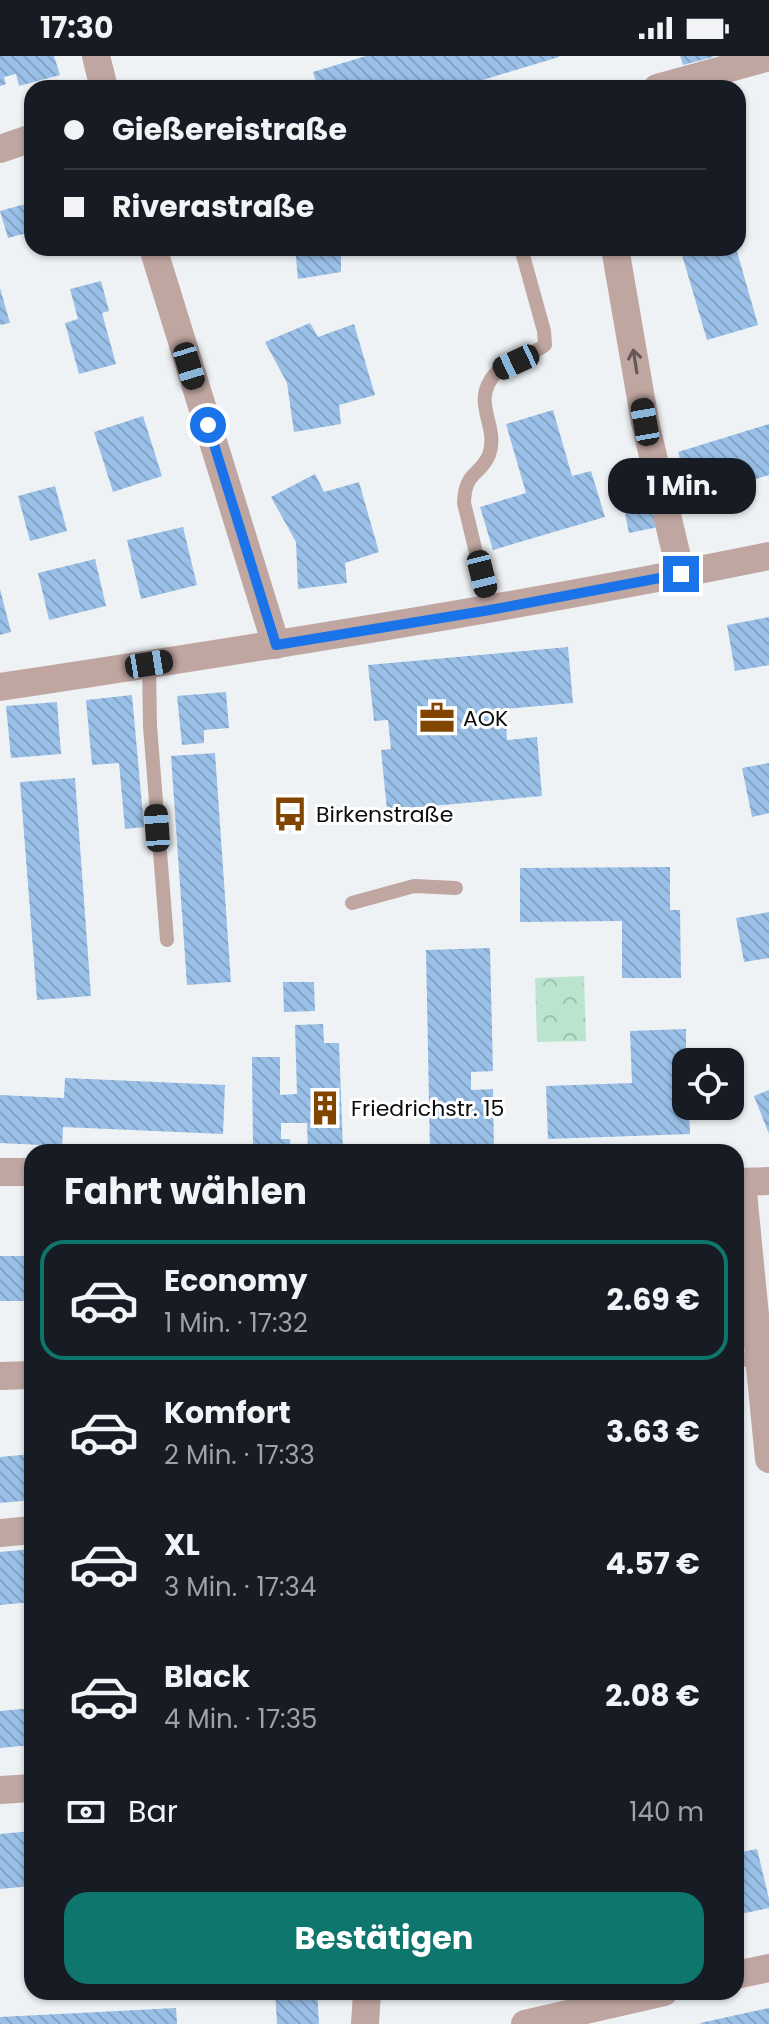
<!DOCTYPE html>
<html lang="de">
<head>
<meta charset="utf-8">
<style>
	:root { --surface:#171b24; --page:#242831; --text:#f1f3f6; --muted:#9ea1a6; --line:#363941; --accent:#0f766e }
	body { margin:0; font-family:Poppins,sans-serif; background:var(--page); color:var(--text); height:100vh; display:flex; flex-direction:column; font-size:30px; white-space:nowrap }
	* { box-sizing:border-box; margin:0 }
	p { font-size:26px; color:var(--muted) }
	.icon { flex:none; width:44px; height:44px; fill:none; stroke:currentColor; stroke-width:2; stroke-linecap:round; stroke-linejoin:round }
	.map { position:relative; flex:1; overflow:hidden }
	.side { position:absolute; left:24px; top:1088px; width:720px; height:856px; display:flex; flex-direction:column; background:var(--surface); border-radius:24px; box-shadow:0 2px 6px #0004 }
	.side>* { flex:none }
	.banner { position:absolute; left:24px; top:24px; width:722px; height:176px; border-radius:24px; box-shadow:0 2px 6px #0004; display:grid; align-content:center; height:176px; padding:0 40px; background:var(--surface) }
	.tools { position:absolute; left:672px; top:992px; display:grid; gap:16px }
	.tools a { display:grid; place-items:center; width:72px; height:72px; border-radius:16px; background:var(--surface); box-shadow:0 2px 6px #0004; font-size:40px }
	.end { position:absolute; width:36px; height:36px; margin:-18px; border:10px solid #1a73e8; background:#fff; box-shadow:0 0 0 4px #fff }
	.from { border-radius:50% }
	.bubble { position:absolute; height:56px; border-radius:24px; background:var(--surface); box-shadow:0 2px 6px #0004; font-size:26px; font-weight:700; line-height:56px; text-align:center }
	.car { position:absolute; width:24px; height:48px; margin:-24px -12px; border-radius:10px; box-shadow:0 0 6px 2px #0007; background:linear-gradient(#222 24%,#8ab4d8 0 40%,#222 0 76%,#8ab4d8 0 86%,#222 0) }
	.banner b { display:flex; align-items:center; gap:28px; height:76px; font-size:30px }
	.banner b+b { border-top:2px solid var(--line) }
	.banner i { width:20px; height:20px; background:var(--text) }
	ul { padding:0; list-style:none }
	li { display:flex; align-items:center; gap:24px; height:120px; margin:0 16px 12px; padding:0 24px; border:4px solid transparent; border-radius:24px }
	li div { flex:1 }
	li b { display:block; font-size:30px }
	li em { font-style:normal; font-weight:700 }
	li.on { border-color:var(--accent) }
	li>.icon { width:72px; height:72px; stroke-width:1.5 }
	h2 { padding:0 40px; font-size:36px; line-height:96px }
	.pay { display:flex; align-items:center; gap:20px; height:88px; padding:0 40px; font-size:30px }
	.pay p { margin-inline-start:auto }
	.button { display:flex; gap:16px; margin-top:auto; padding:16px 40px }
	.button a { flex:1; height:92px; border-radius:24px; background:var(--accent); color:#fff; font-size:32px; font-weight:700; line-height:92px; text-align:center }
	.status { display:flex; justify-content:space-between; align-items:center; height:56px; padding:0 40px; background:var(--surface); direction:ltr }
	.status svg { height:22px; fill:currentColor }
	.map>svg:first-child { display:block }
	.park { fill:url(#park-crowns) }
	.building { fill:url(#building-back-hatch) }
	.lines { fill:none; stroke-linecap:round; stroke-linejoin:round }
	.service { stroke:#c0a6a1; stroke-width:14 }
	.minor { stroke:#c0a6a1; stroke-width:28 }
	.oneway { stroke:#665957 }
	.route { stroke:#1a73e8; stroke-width:10 }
	.labels { text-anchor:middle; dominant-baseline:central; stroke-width:6; stroke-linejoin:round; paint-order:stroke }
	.poi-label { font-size:22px; fill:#0b0c0d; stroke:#fff; text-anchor:start }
</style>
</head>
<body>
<div class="status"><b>17:30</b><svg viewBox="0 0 49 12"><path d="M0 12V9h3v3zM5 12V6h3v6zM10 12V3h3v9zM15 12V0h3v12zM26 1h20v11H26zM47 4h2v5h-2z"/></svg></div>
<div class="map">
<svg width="769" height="1968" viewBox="0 0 769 1968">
	<defs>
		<pattern id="park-crowns" width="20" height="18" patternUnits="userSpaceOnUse" patternTransform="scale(2)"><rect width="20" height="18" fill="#bae4ce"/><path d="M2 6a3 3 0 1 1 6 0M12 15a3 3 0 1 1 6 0" fill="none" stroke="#9fc2b0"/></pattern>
		<pattern id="building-back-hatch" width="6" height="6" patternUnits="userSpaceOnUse" patternTransform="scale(2)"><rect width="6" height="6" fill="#9ac0e8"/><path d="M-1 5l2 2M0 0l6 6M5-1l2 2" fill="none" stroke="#83a4c6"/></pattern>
	</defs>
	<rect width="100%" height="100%" fill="#eff2f5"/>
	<path class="park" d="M584,920l2,65 -49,1 -2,-64z"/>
	<path class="building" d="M0,0h54l6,19 -41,11 -3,-12 -12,3 2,7 -6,2z
		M366,0h193v1l-103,31h-138l-5,-16z
		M680,0h33v1l-30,8z
		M32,146v32l-5,1v-2l-19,5 -8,-27z
		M295,192h52v1l-6,2v21l-43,7z
		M680,192h56l22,77 -51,15z
		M101,225l8,30 -7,2 14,51 -37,10 -14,-51 13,-4 -8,-30z
		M0,232l10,35 -10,2z
		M310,267l8,14 36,-13 21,71 -36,10 2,19 -47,8 -7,-49 -22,-41z
		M553,354l19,66 19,-5 14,46 -112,33 -13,-43 46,-14 -20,-69z
		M143,360l19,60 -49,16 -19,-60z
		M769,368v51l-77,23 -14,-46z
		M315,418l9,18 35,-10 20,70 -34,11 2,20 -49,6 -2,-47 -25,-45z
		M55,430l12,45 -37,10 -12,-45z
		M655,452l3,19 -29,6 -4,-19z
		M183,471l14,58 -56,14 -14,-59z
		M95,503l11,47 -57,14 -11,-47z
		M0,533l11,43 -11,3z
		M769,561v48l-34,6 -8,-46z
		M568,591l5,56 -68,6 2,31 30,-3 5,59 -155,14 -6,-60 10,-1 -3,-29 -14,1 -6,-56z
		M226,636l3,36 -25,2v13l-22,2 -5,-49z
		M132,639l12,132 -19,2 -6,-66 -27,2 -6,-65z
		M57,646l4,52 -50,4 -5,-52z
		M215,697l16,229 -44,3 -16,-229z
		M769,707v50l-17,4 -10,-49z
		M75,722l16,218 -54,4 -17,-218z
		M670,811v43h10l1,68h-59v-57l-102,1v-54z
		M769,856v46l-25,4 -8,-44z
		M490,892l3,123 -22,1v18l22,-1 1,62 -64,1 -4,-202z
		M283,926h31l1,29 -31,1z
		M323,968l1,19h15l4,109h-35l-1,-29h-26v16h9l1,13h-38l-1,-95h28v38l17,-1 -2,-69z
		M686,973v77h3l1,28 -142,5 -2,-53 86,-3 -2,-52z
		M65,1022l160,7 -2,49 -160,-7 -1,19 -62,-3v-48l64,3z
		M769,1034v44l-15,-38z
		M0,1200h32v45h-32z
		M32,1398v46l-32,3v-46z
		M32,1493v53l-32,3v-53z
		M32,1652v37l-32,3v-37z
		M32,1775v55l-32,3v-55z
		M757,1793l12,50v9l-33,7v-62z
		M275,1936h42l2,32h-42z
		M176,1952l1,16h-177v-7z
		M769,1952v16h-68l-1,-1z"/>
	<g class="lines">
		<path class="service" d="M490,554l-26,-107c1,-32 16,-27 25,-48 11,-30 -20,-53 7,-82 10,-11 35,-17 49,-28l-1,-14 -23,-83
			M149,608l1,62 17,214
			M352,847l62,-17 42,2
			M736,1304l23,-1"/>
		<path class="minor" d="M96,0l8,32
			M657,32l112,-31
			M0,93l32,-11
			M153,192l123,397
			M615,192l30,174 36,152
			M0,631c257,-39 514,-79 769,-131
			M0,1116h32
			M736,1126l33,-1
			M742,1126l27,277
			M0,1320l32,-1
			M0,1477l32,-3
			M0,1734l32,-2
			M736,1919l33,-7
			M365,1968l2,-32
			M525,1968l139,-32"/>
	</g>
	<defs><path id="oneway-shaft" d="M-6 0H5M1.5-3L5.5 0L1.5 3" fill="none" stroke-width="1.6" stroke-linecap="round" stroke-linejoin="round" transform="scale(2)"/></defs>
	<use class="oneway" href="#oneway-shaft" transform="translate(635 305) rotate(-99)"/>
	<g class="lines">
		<path class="route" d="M208,369l68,220 214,-35 191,-36"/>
	</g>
	<defs>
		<g id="office-bare" transform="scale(2.76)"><path d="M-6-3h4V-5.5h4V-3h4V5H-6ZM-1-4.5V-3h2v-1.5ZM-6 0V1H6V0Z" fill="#814500" stroke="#fff" stroke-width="2.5" paint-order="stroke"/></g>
		<g id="bus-bare" transform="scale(2.76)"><path d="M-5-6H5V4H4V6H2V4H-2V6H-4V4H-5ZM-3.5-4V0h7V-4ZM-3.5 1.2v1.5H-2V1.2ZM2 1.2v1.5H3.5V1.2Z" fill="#814500" stroke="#fff" stroke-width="2.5" paint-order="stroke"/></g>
		<g id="building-bare" transform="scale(2.76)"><path d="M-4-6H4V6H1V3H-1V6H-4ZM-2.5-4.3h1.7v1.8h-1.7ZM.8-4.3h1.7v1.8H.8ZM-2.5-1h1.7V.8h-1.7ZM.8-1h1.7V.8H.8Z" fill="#814500" stroke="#fff" stroke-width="2.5" paint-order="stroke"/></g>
	</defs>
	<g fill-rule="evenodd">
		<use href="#office-bare" x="437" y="662"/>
		<use href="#bus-bare" x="290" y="758"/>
		<use href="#building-bare" x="325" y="1052"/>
	</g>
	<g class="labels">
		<g class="poi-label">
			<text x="463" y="662">AOK</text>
			<text x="316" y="758">Birkenstraße</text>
			<text x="351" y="1052">Friedrichstr. 15</text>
		</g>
	</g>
</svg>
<div class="tools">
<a><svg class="icon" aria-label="locate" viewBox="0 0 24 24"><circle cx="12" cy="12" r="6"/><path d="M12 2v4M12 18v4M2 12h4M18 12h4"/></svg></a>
</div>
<i class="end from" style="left:208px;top:369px"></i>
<i class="end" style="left:681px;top:518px"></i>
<div class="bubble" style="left:608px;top:402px;width:148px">1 Min.</div>
<i class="car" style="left:516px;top:306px;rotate:245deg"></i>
<i class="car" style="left:189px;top:310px;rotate:163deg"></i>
<i class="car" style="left:645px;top:366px;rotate:350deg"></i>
<i class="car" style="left:482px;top:518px;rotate:166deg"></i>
<i class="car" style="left:149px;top:608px;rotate:81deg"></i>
<i class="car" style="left:157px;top:772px;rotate:356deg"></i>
<div class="banner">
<b><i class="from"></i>Gießereistraße</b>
<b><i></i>Riverastraße</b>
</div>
<section class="side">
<h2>Fahrt wählen</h2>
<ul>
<li class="on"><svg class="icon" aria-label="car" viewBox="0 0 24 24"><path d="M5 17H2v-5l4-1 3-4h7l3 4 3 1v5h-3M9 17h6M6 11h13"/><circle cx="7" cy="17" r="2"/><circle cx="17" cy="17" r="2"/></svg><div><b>Economy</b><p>1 Min. · 17:32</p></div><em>2.69 €</em></li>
<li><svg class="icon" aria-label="car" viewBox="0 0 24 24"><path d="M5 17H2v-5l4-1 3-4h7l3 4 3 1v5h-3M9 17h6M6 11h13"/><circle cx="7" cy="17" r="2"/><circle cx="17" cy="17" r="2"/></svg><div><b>Komfort</b><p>2 Min. · 17:33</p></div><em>3.63 €</em></li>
<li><svg class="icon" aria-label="car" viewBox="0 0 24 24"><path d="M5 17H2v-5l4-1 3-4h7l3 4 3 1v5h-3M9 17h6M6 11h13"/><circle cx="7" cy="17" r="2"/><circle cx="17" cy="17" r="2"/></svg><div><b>XL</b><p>3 Min. · 17:34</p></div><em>4.57 €</em></li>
<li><svg class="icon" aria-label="car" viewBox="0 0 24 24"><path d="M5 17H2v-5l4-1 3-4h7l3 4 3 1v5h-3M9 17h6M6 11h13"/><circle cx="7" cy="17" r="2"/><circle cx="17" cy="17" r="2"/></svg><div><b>Black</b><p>4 Min. · 17:35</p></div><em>2.08 €</em></li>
</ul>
<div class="pay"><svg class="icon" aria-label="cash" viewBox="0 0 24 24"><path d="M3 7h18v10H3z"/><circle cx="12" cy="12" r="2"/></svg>Bar<p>140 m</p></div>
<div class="button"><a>Bestätigen</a></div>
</section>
</div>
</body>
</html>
